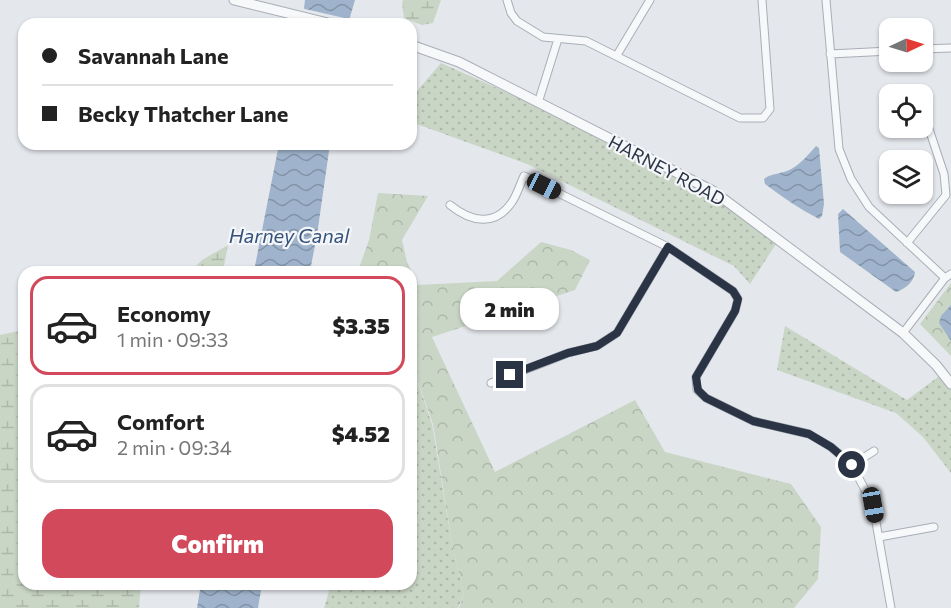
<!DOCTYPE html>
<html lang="en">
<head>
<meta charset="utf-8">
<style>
	:root { --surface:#fff; --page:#f2f2f2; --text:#222; --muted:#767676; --line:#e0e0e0; --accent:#d1495b }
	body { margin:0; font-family:Commissioner,sans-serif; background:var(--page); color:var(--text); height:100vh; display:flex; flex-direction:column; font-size:22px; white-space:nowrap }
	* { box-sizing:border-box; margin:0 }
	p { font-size:20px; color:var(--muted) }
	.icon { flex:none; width:33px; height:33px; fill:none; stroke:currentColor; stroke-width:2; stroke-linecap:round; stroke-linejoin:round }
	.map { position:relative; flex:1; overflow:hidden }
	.side { position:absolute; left:18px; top:266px; width:399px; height:324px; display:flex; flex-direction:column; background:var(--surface); border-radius:18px; box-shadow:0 2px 4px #0004 }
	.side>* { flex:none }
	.top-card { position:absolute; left:18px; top:18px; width:399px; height:132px; border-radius:18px; box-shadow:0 2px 4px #0004; display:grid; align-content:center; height:132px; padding:0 24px; background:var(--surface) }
	.needle { width:39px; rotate:86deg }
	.controls { position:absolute; left:879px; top:18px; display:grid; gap:12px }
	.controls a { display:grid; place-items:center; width:54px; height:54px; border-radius:12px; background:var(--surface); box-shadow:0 2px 4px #0004; font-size:30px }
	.end { position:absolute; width:27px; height:27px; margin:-14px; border:8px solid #2b3445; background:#fff; box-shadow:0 0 0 3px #fff }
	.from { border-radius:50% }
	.bubble { position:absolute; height:42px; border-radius:18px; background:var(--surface); box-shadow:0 2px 4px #0004; font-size:20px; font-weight:800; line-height:42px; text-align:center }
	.car { position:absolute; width:18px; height:36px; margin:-18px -9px; border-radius:8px; box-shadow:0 0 4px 2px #0007; background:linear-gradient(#222 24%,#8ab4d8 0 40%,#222 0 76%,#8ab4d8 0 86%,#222 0) }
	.top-card b { display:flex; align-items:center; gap:21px; height:57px; font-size:22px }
	.top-card b+b { border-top:2px solid var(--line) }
	.top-card i { width:15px; height:15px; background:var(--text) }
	ul { padding:10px 0 0; list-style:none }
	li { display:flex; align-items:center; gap:18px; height:99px; margin:0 12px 9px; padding:0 12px; border:3px solid var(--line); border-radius:18px }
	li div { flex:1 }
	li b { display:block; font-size:22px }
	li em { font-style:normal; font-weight:800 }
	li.current { border-color:var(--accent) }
	li>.icon { width:54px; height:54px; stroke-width:1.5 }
	.action { display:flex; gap:12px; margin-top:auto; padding:12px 24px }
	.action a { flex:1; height:69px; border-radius:18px; background:var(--accent); color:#fff; font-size:24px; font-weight:800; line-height:69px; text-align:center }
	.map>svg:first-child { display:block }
	.grass { fill:url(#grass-dots) }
	.forest { fill:url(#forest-crowns) }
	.wetland { fill:url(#wetland-marsh) }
	.water { fill:url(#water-waves) }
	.pier { fill:#e4e7ec }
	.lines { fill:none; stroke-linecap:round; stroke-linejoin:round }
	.minor-casing { stroke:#a9aeb7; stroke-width:9 }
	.tertiary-casing { stroke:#a9aeb7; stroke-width:11 }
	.minor { stroke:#f7f8fa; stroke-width:7 }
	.tertiary { stroke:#f7f8fa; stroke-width:9 }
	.route { stroke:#2b3445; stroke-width:8 }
	.labels { text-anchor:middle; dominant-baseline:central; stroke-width:4.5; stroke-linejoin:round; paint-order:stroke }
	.street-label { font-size:18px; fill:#2b3445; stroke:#f4f6f9 }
	.water-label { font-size:20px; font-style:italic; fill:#34527a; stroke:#f4f6f9 }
</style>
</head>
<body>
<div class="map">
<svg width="951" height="608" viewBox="0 0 951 608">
	<defs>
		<pattern id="grass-dots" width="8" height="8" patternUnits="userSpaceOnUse" patternTransform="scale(1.5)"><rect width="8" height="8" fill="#c9d6c5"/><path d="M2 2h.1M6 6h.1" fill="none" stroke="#adb8ab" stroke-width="1.8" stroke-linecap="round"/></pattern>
		<pattern id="forest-crowns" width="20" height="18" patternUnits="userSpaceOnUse" patternTransform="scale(1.5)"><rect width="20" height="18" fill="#c9d6c5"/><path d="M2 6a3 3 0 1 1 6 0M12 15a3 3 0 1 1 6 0" fill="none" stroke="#adb8ab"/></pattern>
		<pattern id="wetland-marsh" width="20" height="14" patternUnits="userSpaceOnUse" patternTransform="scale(1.5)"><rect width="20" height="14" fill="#c9d6c5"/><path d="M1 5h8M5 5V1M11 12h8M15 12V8" fill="none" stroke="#adb8ab"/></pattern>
		<pattern id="water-waves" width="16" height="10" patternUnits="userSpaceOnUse" patternTransform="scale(1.5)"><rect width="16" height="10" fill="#9fb4cc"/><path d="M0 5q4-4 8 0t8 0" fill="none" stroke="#8293a7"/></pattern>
	</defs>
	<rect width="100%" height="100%" fill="#e4e7ec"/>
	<path class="grass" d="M441,63l108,48 148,73 81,57 -28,43 -16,-18 -207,-102 -116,-42v-24z
		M785,326l122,74 35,-26 9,14v85l-28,-36 -27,-24 -119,-43z
		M411,362l21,62 20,120 12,50 -6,14h-134l7,-24h80z"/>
	<path class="forest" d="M378,193l50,3 -26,44 5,22 11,23 79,-4 44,-39 30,8 19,10 -15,30 -143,47 63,135 140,-72 30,52 126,32 30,43 -3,52 -24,29h-335l5,-14 -12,-50 -19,-120 -22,-62v-90l-53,-1 11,-31z
		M951,283v73l-31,-32z"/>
	<path class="wetland" d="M403,0h38l-8,23 -11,2 -18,-7 -2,-14z
		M228,245l-5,26h-32l11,-11z
		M18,331h6v253h117l-2,24h-139v-273z"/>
	<path class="water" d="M305,0h50l-7,24h-46z
		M279,144h51l-13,91 -7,36h-56z
		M816,146l3,2 5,56 -2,12 -3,3c-19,-10 -37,-22 -54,-35l-1,-5c6,-5 15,-5 23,-8 12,-5 20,-15 29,-25z
		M843,209l72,63c-1,10 -10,17 -19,20l-56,-40 -2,-38z
		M951,305v36l-12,-18 2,-7z
		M201,584h61l-4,24h-61z"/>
	<path class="pier" d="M301,8l52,12 -1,4h-53z"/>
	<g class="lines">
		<g class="minor-casing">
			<path id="minor" d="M507,0l4,13 6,8 26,16 43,4 154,77h23l7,-9 -8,-109
				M826,0l13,149 12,30 18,28 76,71
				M922,49l29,-1
				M830,54l60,-3
				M617,55l33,-55
				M538,103l20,-64
				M450,205c21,17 45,22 62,-3 5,-7 8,-18 12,-26l144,71 65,44 5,8 -3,12 -39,66 1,13 9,8 47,23 56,13 22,13 21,18 21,40 18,103
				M907,243l39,-48 -2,-21 -16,-48
				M903,333l42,-55 6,-4
				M491,383l77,-30 29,-7 20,-13 51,-86
				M852,465l22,-14
				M879,537l55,-10"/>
		</g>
		<g class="tertiary-casing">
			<path id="tertiary" d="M234,0l98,24
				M411,45l48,17 254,129 190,142 33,32 15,19"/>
		</g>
		<use href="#minor" class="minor"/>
		<use href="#tertiary" class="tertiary"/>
	</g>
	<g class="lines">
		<path class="route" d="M510,375l58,-22 29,-7 20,-13 51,-86 65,44 5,8 -3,12 -39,66 2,13 8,8 47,23 56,13 22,13 21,18"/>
	</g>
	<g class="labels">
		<g class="street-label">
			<text transform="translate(667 170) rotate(28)">HARNEY ROAD</text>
		</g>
		<g class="water-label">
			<text x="289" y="235">Harney Canal</text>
		</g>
	</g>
</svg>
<div class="controls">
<a><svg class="needle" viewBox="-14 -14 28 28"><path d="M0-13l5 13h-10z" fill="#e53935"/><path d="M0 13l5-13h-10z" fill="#767676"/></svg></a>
<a><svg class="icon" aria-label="locate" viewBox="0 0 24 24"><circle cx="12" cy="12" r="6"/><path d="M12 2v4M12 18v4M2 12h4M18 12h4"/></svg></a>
<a><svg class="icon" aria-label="layers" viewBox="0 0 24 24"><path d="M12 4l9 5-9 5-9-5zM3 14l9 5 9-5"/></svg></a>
</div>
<i class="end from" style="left:852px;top:465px"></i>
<i class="end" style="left:510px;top:375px"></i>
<div class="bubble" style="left:460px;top:288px;width:99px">2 min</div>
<i class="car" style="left:544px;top:186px;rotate:116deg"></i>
<i class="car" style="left:873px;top:505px;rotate:170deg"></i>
<div class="top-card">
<b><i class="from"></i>Savannah Lane</b>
<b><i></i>Becky Thatcher Lane</b>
</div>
<section class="side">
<ul>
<li class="current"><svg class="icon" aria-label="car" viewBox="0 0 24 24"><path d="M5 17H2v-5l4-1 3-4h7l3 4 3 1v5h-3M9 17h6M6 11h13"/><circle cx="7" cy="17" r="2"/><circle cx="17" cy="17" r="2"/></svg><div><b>Economy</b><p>1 min · 09:33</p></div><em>$3.35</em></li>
<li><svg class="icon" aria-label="car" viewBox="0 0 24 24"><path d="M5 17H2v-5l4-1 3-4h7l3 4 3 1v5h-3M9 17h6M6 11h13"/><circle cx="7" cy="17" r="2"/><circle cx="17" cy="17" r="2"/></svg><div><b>Comfort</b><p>2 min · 09:34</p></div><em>$4.52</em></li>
</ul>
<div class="action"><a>Confirm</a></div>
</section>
</div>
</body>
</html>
